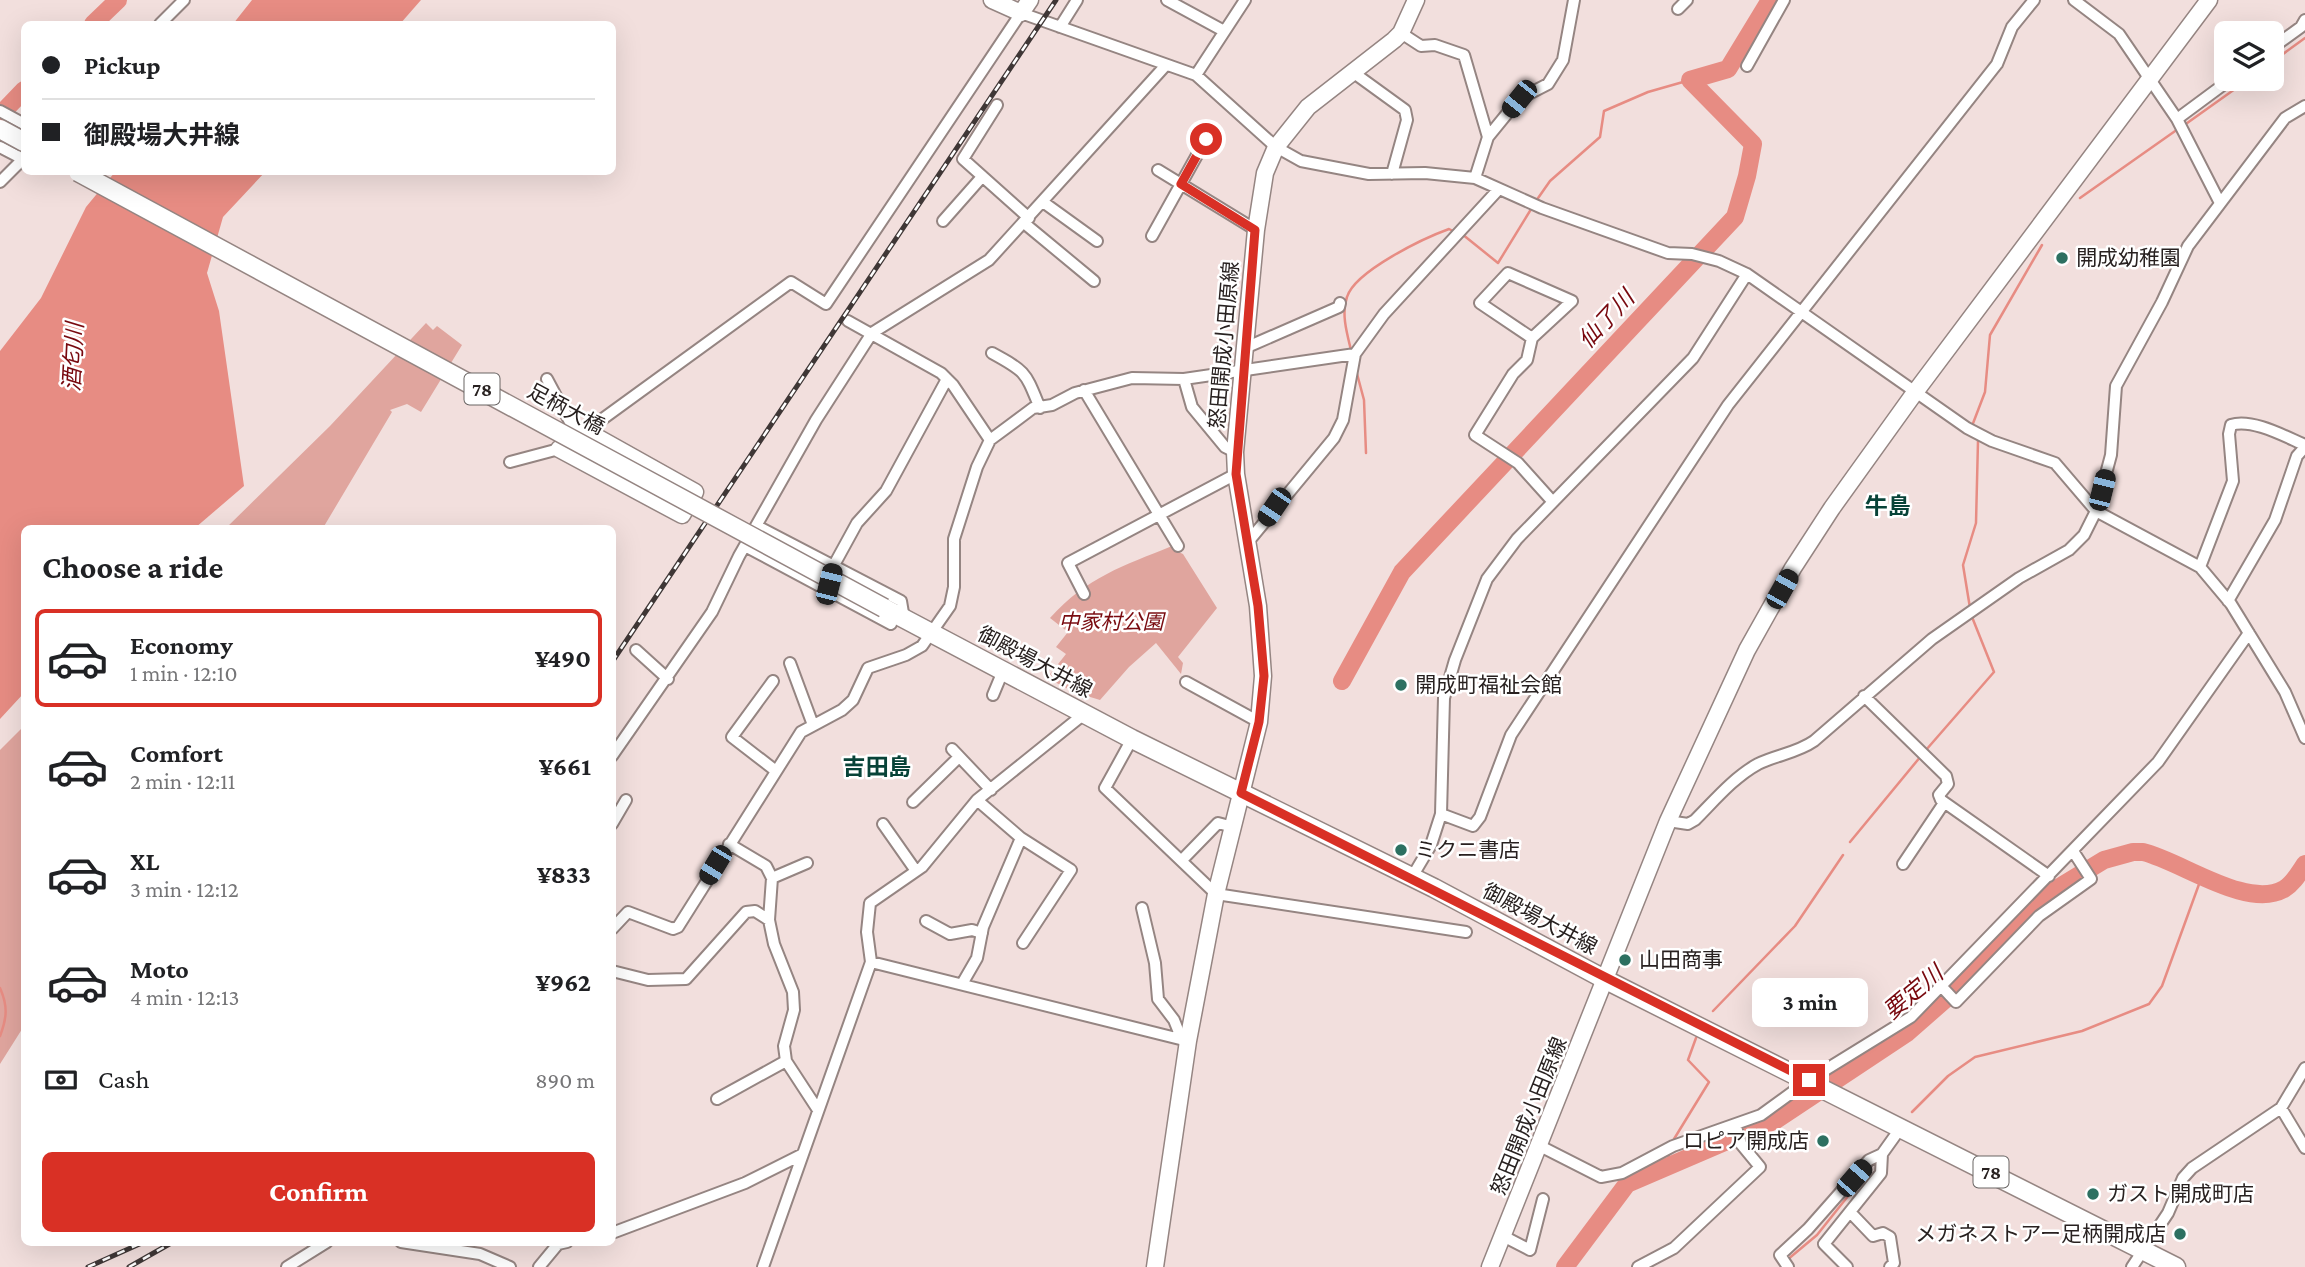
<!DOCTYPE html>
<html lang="en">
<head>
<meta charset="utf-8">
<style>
	:root { --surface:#fff; --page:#f6f6f6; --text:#202124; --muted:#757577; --line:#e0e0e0; --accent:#d93025 }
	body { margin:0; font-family:"Crimson Pro","Noto Sans JP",serif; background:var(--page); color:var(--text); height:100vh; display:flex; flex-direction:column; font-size:26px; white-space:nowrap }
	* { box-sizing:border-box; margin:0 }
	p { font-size:23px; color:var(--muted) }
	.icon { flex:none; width:38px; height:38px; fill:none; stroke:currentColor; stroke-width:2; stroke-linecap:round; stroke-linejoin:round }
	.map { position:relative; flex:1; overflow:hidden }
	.side { position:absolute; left:21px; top:525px; width:595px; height:721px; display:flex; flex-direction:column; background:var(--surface); border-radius:10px; box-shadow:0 7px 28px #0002 }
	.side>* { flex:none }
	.top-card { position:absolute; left:21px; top:21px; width:595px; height:154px; border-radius:10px; box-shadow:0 7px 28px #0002; display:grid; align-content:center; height:154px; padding:0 21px; background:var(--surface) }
	.tools { position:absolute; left:2214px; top:21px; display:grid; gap:14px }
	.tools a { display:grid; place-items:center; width:70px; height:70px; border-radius:10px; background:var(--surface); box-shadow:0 7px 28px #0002; font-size:35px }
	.end { position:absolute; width:32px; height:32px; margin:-16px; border:9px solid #d93025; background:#fff; box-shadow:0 0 0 4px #fff }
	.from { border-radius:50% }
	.bubble { position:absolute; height:49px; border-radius:10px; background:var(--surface); box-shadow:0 7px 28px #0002; font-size:23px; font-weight:700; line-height:49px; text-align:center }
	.car { position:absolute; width:21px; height:42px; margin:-21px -10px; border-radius:9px; box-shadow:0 0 5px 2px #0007; background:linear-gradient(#222 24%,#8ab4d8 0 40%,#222 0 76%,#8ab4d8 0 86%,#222 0) }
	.top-card b { display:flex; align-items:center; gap:24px; height:66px; font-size:26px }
	.top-card b+b { border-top:2px solid var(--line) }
	.top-card i { width:18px; height:18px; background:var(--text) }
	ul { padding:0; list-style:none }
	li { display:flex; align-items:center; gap:21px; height:98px; margin:0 14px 10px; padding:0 7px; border:4px solid transparent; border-radius:10px }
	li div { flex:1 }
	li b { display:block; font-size:26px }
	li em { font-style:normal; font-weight:700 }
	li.current { border-color:var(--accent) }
	li>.icon { width:63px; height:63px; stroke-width:1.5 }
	h2 { padding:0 21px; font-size:32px; line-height:84px }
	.pay { display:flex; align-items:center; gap:18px; height:77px; padding:0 21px; font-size:26px }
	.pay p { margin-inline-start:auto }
	.button { display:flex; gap:14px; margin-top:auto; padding:14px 21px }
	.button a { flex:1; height:80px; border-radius:10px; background:var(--accent); color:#fff; font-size:28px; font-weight:700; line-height:80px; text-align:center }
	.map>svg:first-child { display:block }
	.green { fill:#e0a59e }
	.water { fill:#e78c83 }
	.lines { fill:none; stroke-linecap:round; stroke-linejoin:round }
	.stream { stroke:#e78c83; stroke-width:2.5 }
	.river { stroke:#e78c83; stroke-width:18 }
	.street-casing { stroke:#958582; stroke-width:14 }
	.secondary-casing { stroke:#958582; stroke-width:19 }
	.primary-casing { stroke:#958582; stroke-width:21 }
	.street { stroke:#fff; stroke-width:10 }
	.secondary { stroke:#fff; stroke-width:16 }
	.primary { stroke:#fff; stroke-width:18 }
	.rail-casing { stroke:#3f3736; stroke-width:5 }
	.rail { stroke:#fff; stroke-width:2.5; stroke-dasharray:8; stroke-linecap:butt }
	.primary-bridge-casing { stroke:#958582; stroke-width:21; stroke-linecap:butt }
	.primary-bridge { stroke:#fff; stroke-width:18 }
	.route { stroke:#d93025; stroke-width:9 }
	.poi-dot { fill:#2d7061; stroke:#fff; stroke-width:2.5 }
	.labels { text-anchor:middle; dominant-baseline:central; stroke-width:5; stroke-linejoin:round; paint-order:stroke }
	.shield { fill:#fff; stroke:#686463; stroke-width:2 }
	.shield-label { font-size:19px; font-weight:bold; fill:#282120 }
	.poi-label { font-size:21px; fill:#282120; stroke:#fff; text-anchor:start }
	.street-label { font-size:21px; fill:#282120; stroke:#fff }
	.park-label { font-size:21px; font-style:italic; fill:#790a0f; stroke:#fff }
	.water-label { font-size:23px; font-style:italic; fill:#78080e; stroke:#fff }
	.neighbourhood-label { font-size:23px; font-weight:bold; fill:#084338; stroke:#fff }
</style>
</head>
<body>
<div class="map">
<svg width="2305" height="1267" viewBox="0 0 2305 1267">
	<rect width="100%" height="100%" fill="#f2dfdd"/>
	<path class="green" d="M426,323l7,7 4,-4 25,19 -41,67 -14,-8 -17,6 2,2 -69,116h-97l104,-102z
		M1172,546v3l11,5 34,54 -39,49 5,6 -2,11 -25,-31 -27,24 -29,33 -26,-8 -27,-14 19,-24 -10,-7 12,-15 -18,-14c37,-41 73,-52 122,-72z
		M24,726v300l-24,38v-314z"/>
	<path class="water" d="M252,0h169l-21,24h-167z
		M115,172h150l-42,45 -16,56 12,38 25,175 -49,42h-171v165l-24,26v-368l41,-53 45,-91z"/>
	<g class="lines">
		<path class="stream" d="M2272,62l33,-24
			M2183,126l66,-47
			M2080,198l98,-69
			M1536,201l14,-20 50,-44 4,-26 44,-19 42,-12
			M1462,234l36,29 35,-57
			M1351,350c-4,-16 -10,-37 -4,-53 8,-26 77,-59 102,-68l6,3
			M1356,370l8,30 2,53
			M1972,426l13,-34 5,-57 52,-90
			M1970,608l-7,-43 13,-42 2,-82
			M1926,750l68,-78 -22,-55
			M1850,842l71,-86
			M0,988c8,18 7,30 0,48
			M1713,1011l82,-85 48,-71
			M1912,1112l36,-36 27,-19 107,-26 67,-27 13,-18 40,-110
			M1674,1139l35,-57 -21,-22 8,-22
			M1665,1167l4,-11
			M125,1242l1,2
			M1787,1260l30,-25 51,-64"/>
		<path class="river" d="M93,24l25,-24
			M0,115l24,-25
			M1342,681l60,-109 333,-355 12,-41 6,-32 -63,-64 38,-11 42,-69
			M1565,1267l62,-83 149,-64 131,-87 49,-43 72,-77 30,-25 46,-28 29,-8h10c38,9 104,58 141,37 10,-6 15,-16 21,-25"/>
		<g class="street-casing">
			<path id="street" d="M1167,0l57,31
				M2074,0l45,34 58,85 43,84
				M1678,9l9,-9
				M160,24l24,-24
				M1060,27l17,-27
				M1401,33l20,13 14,-1 29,10 24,82
				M2272,48l29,-21 4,-7
				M1747,66l37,-66
				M1354,73l51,37 2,10 -15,54
				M1196,75l49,-75
				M997,105l-34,54 66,59
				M0,111l24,13
				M2177,119l54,-40
				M0,147l23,12 -23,23
				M1158,170l98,60
				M1475,178l13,-41 31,-38 29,-15 15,-24 11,-60
				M1043,202l54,39
				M943,221l38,-43
				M1024,223l70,58
				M1152,236l54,-97
				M848,321l93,52 12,12 37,55
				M1532,338l-52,-35 28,-30 64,28 -40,37 -5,22 -14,14 -38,61 43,28 35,39
				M1245,348l94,-41 1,-4
				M992,353c35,19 33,19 48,55
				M547,379l24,45 15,7 205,-149 35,22 195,-291 175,62 80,72 25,14 68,13 56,-1 50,5 67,30 126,45 24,1 27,7 28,13 220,154 25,13 63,22 41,48 104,56 31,37 54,88 20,46
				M1184,379l8,28 33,40 10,5
				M1084,390l94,156
				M510,462l49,-13 2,-6
				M757,526l144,75 3,18
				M1248,542l86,-104 9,-18 12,-66
				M745,546l146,78
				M2200,567l33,-86 -4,-47 2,-9c21,-7 55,12 74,20
				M827,591l7,-26 23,-42 29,-32 61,-112
				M1084,594l-16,-31 168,-89
				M2228,601l47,-81 22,-64 8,-9
				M636,650l32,29
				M790,663l23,62
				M773,681l-41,56 44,34
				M1186,682l73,40
				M993,695l10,-24
				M1864,696l82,80 2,8 -9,11 2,5 108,76
				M1132,739l-27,49 111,106 250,38
				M952,749l39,41
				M612,756l100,-144 27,-56 77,-136 56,-87 117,-73 177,-195
				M913,802l46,-45
				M1441,814l32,12 7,-9 31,-82 217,-330 269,-341 15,-37 22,-27
				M1668,821l20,3 7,-4c19,-19 39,-43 63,-56 18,-9 39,-11 56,-23l118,-102 87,-61 50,-28 15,-15 12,-24 15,-56 5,-69 46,-84 26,-56 97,-128 20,-12
				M612,824l14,-24
				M883,824l33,47
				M729,844l37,22 6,12 -3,42 5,24 19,48 1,18 -10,36 2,15 32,49
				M1182,860l36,-37 15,4
				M1903,864l41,-61
				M1412,877l19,-32 10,-31 3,-116 11,-38 32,-81 30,-40 176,-181 54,-84
				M772,878l35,-15
				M1142,908l13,55 3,36 16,21 8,20
				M926,921l24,13 22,-4 10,3
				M612,929l16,-17 45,17 5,-2 123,-195 41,-22 11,-10 15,-32 38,-13 16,-9 28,-40 4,-19v-48l23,-72 13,-27 43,-32 19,-3 23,-12 57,-15 52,1 171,-25 29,-40 114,-124
				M1023,943l48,-73 -50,-32 -44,-38 107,-86
				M871,962l-4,-30 3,-29 52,-36 55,-67
				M612,971l36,9 38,-1 60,-67 9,-1 14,9
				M962,984l15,-26 6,-31 38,-89
				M1942,987l14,15 83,-86 52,-37 -18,-28
				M717,1099l69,-38
				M2281,1108l24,40
				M1540,1146l61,31 21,-4 51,-27 88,-31 48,-35 102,-63 247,-255 91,-129
				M1850,1212l23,24 10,-3 7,4 4,26 -4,4
				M612,1233l133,-50 58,-29
				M1503,1236l27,14 13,-51
				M401,1242l79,12 30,13
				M287,1267l40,-25
				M539,1267l19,-23 9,-2
				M763,1267l108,-305 317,79
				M1638,1267l36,-19 86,-81 -19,-23 -5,-17
				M1788,1267l-8,-12 28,-26 61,-69 13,-6 20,-28
				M1847,1267l-23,-23 57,-71 1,-19
				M2132,1267l36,-54 15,-35 9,-10 89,-60 24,-40"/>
		</g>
		<g class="secondary-casing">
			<path id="secondary" d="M992,0l29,13 9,-13
				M559,449l123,66 13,-23 -109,-61
				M1155,1267l33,-226 28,-147 43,-172 4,-46 -5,-70 -22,-132 -1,-22 21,-222 9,-57 11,-26 32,-40 86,-67 7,-7 15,-33
				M1490,1267l178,-446 79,-171 46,-82 39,-60 84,-117 293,-391"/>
		</g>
		<g class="primary-casing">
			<path id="primary" d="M884,608l248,131 302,149 172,92 570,287"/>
		</g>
		<use href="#street" class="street"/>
		<use href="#secondary" class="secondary"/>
		<use href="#primary" class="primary"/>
		<g class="rail-casing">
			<path id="rail" d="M612,662l444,-662
				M88,1267l56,-25
				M129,1267l44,-25"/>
		</g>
		<use href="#rail" class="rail"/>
		<g class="primary-bridge-casing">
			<path id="primary-bridge" d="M0,129l24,13
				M78,172l806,436"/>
		</g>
		<use href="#primary-bridge" class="primary-bridge"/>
	</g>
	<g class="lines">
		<path class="route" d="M1206,139l-25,45 74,46 -19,244 22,132 6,70 -5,46 -18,71 568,287"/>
	</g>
	<g class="poi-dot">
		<circle cx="2062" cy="258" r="7"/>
		<circle cx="1401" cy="685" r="7"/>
		<circle cx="1401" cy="850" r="7"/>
		<circle cx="1625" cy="960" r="7"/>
		<circle cx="1823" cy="1141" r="7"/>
		<circle cx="2093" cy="1194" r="7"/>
		<circle cx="2180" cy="1234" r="7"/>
	</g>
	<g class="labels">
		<g class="shield">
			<rect x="464.5" y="373.5" width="35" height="31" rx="5"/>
			<rect x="1973.5" y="1156.5" width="35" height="31" rx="5"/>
		</g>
		<g class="shield-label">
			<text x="482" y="389">78</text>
			<text x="1991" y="1172">78</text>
		</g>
		<g class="poi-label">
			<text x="2076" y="258">開成幼稚園</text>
			<text x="1415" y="685">開成町福祉会館</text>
			<text x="1415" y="850">ミクニ書店</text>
			<text x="1639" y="960">山田商事</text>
			<text x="1809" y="1141" text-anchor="end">ロピア開成店</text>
			<text x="2107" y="1194">ガスト開成町店</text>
			<text x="2166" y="1234" text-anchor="end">メガネストアー足柄開成店</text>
		</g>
		<g class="street-label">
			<text transform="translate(1224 345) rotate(-85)">怒田開成小田原線</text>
			<text transform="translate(566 409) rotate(28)">足柄大橋</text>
			<text transform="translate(1035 662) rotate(28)">御殿場大井線</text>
			<text transform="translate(1540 919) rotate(28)">御殿場大井線</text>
			<text transform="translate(1529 1116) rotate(-68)">怒田開成小田原線</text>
		</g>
		<g class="park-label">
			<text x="1111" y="622">中家村公園</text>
		</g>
		<g class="water-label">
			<text transform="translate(1606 319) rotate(-47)">仙了川</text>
			<text transform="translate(73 357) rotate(-87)">酒匂川</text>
			<text transform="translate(1913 992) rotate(-40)">要定川</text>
		</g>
		<g class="neighbourhood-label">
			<text x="1888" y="506">牛島</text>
			<text x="877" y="767">吉田島</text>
		</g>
	</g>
</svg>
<div class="tools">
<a><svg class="icon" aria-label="layers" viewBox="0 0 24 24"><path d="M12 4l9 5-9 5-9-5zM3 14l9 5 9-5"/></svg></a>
</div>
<i class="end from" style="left:1206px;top:139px"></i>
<i class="end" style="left:1809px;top:1080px"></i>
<div class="bubble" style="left:1752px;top:978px;width:116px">3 min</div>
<i class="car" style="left:1519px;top:99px;rotate:219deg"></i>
<i class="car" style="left:2102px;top:490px;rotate:14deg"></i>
<i class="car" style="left:1274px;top:507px;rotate:214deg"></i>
<i class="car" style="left:829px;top:584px;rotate:14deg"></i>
<i class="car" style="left:1782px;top:589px;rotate:29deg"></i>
<i class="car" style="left:715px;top:865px;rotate:211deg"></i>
<i class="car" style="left:1854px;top:1178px;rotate:41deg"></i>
<div class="top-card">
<b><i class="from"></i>Pickup</b>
<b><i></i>御殿場大井線</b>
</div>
<section class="side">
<h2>Choose a ride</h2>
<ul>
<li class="current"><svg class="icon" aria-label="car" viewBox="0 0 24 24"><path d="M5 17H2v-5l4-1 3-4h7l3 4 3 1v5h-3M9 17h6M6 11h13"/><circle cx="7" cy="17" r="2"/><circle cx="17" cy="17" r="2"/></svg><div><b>Economy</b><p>1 min · 12:10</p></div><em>¥490</em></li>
<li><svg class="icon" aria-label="car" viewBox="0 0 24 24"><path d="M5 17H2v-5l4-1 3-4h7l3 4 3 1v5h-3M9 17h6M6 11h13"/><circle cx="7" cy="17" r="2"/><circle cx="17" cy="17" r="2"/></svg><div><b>Comfort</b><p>2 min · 12:11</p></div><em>¥661</em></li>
<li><svg class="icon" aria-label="car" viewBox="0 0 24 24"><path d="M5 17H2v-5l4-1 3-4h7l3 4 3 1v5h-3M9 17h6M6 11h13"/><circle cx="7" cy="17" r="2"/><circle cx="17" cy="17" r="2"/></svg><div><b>XL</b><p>3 min · 12:12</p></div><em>¥833</em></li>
<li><svg class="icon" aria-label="car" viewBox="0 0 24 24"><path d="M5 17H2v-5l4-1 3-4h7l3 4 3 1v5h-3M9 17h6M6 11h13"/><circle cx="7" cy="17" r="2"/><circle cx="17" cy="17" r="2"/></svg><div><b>Moto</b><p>4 min · 12:13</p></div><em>¥962</em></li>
</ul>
<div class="pay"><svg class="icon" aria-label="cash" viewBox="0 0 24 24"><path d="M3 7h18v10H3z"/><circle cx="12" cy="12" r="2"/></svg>Cash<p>890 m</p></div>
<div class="button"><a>Confirm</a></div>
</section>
</div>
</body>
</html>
